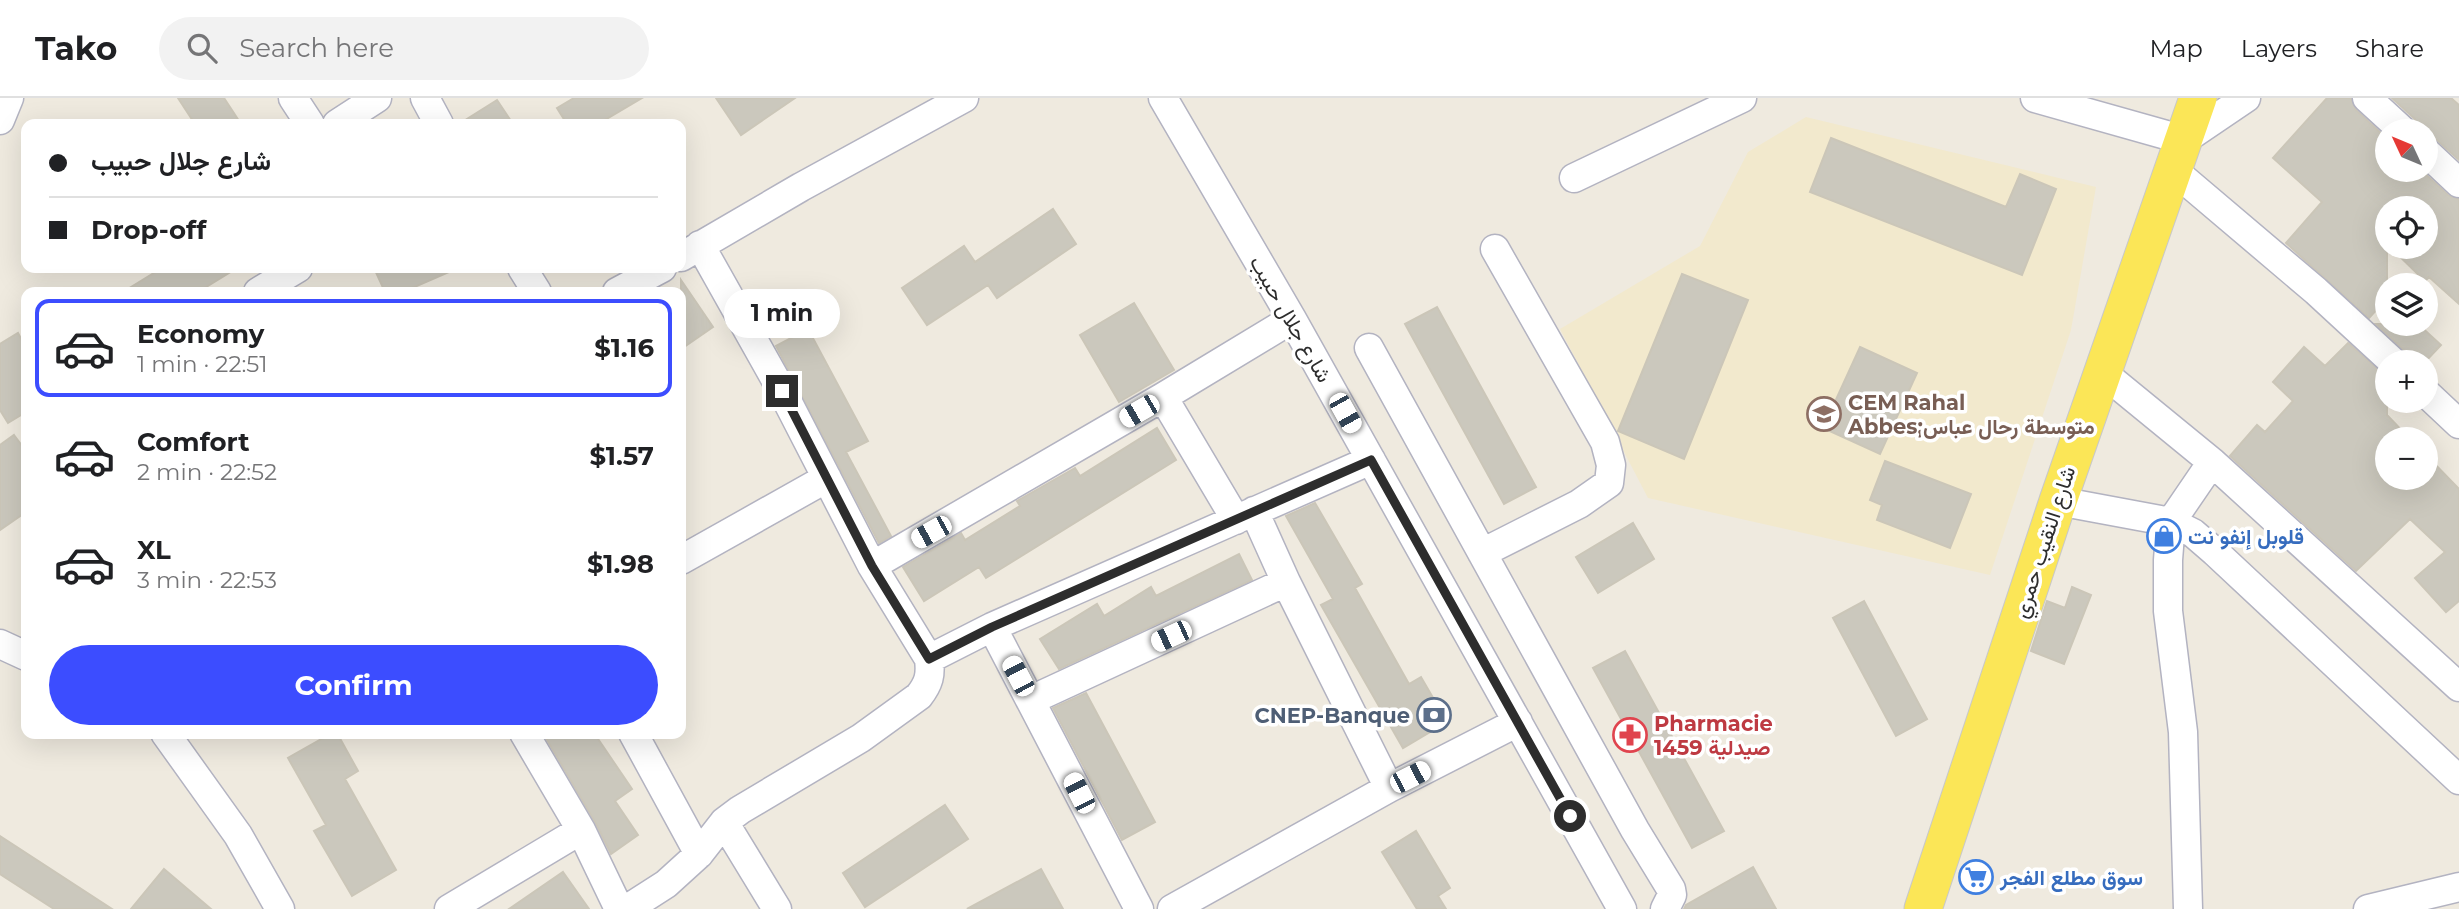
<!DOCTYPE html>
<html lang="en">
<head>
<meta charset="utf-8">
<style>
	:root { --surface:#fff; --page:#f2f2f2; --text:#202124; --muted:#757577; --line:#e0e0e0; --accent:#3c4dff }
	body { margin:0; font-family:Montserrat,Vazirmatn,sans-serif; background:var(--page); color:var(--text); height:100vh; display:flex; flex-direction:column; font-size:26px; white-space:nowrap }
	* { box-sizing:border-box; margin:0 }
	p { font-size:23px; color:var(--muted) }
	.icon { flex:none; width:38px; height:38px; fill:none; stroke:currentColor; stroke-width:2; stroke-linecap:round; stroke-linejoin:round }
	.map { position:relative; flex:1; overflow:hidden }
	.details { position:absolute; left:21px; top:189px; width:665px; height:452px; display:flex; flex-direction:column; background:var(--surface); border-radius:14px; box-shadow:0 7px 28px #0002 }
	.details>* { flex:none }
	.hud { position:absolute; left:21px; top:21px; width:665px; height:154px; border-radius:14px; box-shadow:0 7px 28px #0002; display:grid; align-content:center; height:154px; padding:0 28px; background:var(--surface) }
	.needle { width:46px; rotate:314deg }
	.controls { position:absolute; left:2375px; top:21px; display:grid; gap:14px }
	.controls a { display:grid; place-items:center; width:63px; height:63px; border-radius:50%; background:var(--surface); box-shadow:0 7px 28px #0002; font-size:35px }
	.end { position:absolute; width:32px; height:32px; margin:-16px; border:9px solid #2d2d2d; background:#fff; box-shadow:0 0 0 4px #fff }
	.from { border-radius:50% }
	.bubble { position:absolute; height:49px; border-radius:24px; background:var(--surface); box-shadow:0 7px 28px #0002; font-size:23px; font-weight:700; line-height:49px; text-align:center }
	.car { position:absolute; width:21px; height:42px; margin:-21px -10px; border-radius:9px; box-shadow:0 0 5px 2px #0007; background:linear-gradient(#fff 24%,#345 0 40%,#fff 0 76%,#345 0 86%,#fff 0) }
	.hud b { display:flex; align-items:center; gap:24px; height:66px; font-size:26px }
	.hud b+b { border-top:2px solid var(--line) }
	.hud i { width:18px; height:18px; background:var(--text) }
	ul { padding:12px 0 0; list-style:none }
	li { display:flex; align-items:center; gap:21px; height:98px; margin:0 14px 10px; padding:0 14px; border:4px solid transparent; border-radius:14px }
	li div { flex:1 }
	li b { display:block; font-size:26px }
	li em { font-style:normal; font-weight:700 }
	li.on { border-color:var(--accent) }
	li>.icon { width:63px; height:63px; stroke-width:1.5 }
	.action { display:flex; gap:14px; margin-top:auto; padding:14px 28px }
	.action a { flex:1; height:80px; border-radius:42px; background:var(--accent); color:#fff; font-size:28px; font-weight:700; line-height:80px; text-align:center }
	header { display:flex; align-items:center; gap:42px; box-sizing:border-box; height:98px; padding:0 35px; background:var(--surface); border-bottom:2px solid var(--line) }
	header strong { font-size:33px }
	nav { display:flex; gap:38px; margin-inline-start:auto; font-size:24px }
	.search { width:490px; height:63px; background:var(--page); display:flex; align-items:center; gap:18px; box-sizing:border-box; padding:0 24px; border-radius:38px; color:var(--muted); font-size:26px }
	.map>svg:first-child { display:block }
	.education { fill:#f2e9cd }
	.building { fill:#cbc8bd; stroke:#cbc6b8; stroke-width:2 }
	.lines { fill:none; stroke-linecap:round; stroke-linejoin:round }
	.minor-casing { stroke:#b3b3c1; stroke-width:31 }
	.major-casing { stroke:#c8c8c8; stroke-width:39 }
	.minor { stroke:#fff; stroke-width:28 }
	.major { stroke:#fbe657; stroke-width:37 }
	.route { stroke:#2d2d2d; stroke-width:9 }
	.labels { text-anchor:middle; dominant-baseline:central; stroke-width:7; stroke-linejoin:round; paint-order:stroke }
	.street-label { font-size:21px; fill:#2d2d2d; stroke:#fff }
	.education-label { font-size:21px; font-weight:bold; fill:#785e54; stroke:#fff; text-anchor:start }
	.shop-label { font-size:21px; font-weight:bold; fill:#366cbe; stroke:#fff; text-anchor:start }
	.service-label { font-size:21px; font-weight:bold; fill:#4e5e75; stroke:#fff; text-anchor:end }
	.health-label { font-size:21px; font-weight:bold; fill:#be3a42; stroke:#fff; text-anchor:start }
</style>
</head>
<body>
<header>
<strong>Tako</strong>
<div class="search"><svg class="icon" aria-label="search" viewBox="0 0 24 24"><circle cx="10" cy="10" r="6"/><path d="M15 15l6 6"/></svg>Search here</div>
<nav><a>Map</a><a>Layers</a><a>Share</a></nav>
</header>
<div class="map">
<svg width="2459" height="811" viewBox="0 0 2459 811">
	<rect width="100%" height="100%" fill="#efeadf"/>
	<path class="education" d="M1806,19l290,70 -25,143 -81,245 -342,-77 -88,-169 140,-83 48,-94z"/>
	<path class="building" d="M178,0h46l17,26h-46z
		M574,0h68l-44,26h-31l-10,-16z
		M716,0h79l-54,37z
		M2327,0h24l5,12 31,29v31h34l27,25 11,4v105l-30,-27 -4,4 -35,-34h36v-39h-39v90l-18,20 -83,-75 36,-41 -49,-44z
		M2392,0h59l8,7v55l-22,-20 -11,-4v-5h-7l-4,-12z
		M497,2l16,24h-54z
		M1831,40l175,69 14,-33 36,15 -34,86 -212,-83z
		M1053,111l23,35 -79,54 -9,-13 -61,40 -25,-37 62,-42 11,16z
		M162,170h75l-39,24h-75z
		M374,170h84l-55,24h-18z
		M1682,176l66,26 -64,159 -66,-28z
		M681,182l32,47 -32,22z
		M1134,205l40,67 -55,32 -39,-67z
		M1437,209l99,180 -32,17 -99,-180z
		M2376,226h42l23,21 -16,17h-16l-5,-12z
		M808,231l60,112 -22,11 45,84 -12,7 -103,-197z
		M18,235l8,15v64l-18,11 -8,-13v-66z
		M2348,245l39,34v38l23,24h-23v39h39v-23l33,34v112l-13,11 -31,-34 30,-26 -35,-33 -54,52 -126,-115 27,-31 8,7 28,-31 -20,-19 31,-35 21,19z
		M1860,249l57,26 -37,81 -57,-26z
		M1157,330l19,32 -190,118 -7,-11 -55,34 -21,-34 58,-34 4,7 55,-34 -3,-5 58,-33 5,8z
		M14,337l12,16v61l-26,18v-85z
		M1885,363l86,33 -21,54 -73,-28 5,-15 -12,-5z
		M1315,405l47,81 -7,4 54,96 12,-7 26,45 -44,26 -82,-143 12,-6 -47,-83z
		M1633,425l21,36 -56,34 -22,-36z
		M1239,456l13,26 -193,89 -19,-30 57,-35 7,12 47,-29 5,9z
		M2072,489l19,8 -27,69 -33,-13 16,-50 18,7z
		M1864,503l63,118 -31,17 -63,-118z
		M1625,553l99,180 -32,17 -99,-180z
		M1086,595l69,129 -33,18 -69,-132z
		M332,635h5l21,38 -13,8 51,91 -44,26 -38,-65 12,-6 -38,-67z
		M543,635h51l38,56 -17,12 23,34 -27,19 -16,-32z
		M945,707l23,34 -103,68 -22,-34z
		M1416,733l34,57 -12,8 8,13h-29l-35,-57z
		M0,738l112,73h-58l-54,-35z
		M1753,769l23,42h-92l2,-4z
		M164,771l47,40h-80z
		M1041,771l22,40h-96z
		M563,774l26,37h-80z"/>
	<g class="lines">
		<g class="minor-casing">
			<path id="minor" d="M293,0l17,26
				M425,0l14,26
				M1163,0l129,221 330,590
				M2035,0l149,42 62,-42
				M2367,0l36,33
				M0,22l9,-22
				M337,26l40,-26
				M2426,54l33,31
				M2172,71l144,122 77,71
				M1574,80l168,-80
				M681,159l120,-70 163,-89
				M522,170l15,24
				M258,194l40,-24
				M617,194l45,-24
				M1369,250l266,482 36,59 1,6 -7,14
				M2102,274l110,90 247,225
				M2426,295l33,31
				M1163,299l73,123
				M2058,403l113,21 22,11 22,19 244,228
				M1254,413l32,71 103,206
				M1482,455l97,-49 30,-21 2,-18 -6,-23 -110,-193
				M681,462l146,-82
				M872,468l291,-169 129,-78
				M992,529l147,282
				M0,546l26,12
				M929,561l63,-32 379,-167
				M1031,602l255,-118
				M165,635l73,102 42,74
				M524,635l57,97 38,79
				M633,635l66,121
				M724,724l53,87
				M449,811l132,-79
				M627,811l39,-25 33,-30 25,-32 16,-12 121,-72 58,-42c10,-13 12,-21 10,-37l-57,-93 -90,-175 -82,-146
				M1172,811l217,-121 129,-66
				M2188,811l-5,-177 -15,-121v-51l3,-38 41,-60
				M2368,811l91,-22"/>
		</g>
		<g class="major-casing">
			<path id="major" d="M1923,811l135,-408 140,-403"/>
		</g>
		<use href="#minor" class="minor"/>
		<use href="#major" class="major"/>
	</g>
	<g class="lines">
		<path class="route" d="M782,293l90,175 57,93 63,-32 379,-167 199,356"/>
	</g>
	<defs>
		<g id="school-ring" transform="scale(1.75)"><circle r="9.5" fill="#fff" stroke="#8d6e63" stroke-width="1.5"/><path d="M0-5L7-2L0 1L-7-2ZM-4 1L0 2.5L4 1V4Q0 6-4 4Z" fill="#8d6e63"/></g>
		<g id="shop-ring" transform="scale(1.75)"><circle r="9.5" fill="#fff" stroke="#3f7fe0" stroke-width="1.5"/><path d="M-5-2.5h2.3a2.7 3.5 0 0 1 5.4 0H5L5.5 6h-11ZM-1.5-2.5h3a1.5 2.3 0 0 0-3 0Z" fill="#3f7fe0"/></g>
		<g id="bank-ring" transform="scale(1.75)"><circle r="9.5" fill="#fff" stroke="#5c6f8a" stroke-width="1.5"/><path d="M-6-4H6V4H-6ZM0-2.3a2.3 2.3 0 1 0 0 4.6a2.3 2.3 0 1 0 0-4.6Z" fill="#5c6f8a"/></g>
		<g id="pharmacy-ring" transform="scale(1.75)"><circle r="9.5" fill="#fff" stroke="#e0444e" stroke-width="1.5"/><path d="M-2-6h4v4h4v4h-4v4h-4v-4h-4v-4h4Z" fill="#e0444e"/></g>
		<g id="supermarket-ring" transform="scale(1.75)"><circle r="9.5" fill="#fff" stroke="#3f7fe0" stroke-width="1.5"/><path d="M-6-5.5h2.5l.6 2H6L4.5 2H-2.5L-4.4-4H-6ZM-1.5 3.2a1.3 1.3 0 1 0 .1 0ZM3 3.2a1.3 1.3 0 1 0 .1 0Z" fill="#3f7fe0"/></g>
	</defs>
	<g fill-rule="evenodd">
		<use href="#school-ring" x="1824" y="316"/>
		<use href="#shop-ring" x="2164" y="438"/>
		<use href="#bank-ring" x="1434" y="617"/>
		<use href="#pharmacy-ring" x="1630" y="637"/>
		<use href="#supermarket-ring" x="1976" y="779"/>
	</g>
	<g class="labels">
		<g class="street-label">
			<text transform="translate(1291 221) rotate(60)">شارع جلال حبيب</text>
			<text transform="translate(2044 444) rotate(-72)">شارع النقيب حمري</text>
		</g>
		<g class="education-label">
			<text x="1848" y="304">CEM Rahal<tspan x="1848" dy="24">Abbes;متوسطة رحال عباس</tspan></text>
		</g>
		<g class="shop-label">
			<text x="2188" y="438">قلوبل إنفو نت</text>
			<text x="2000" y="779">سوق مطلع الفجر</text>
		</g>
		<g class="service-label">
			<text x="1410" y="617">CNEP-Banque</text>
		</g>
		<g class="health-label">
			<text x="1654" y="625">Pharmacie<tspan x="1654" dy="24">1459 صيدلية</tspan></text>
		</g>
	</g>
</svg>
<div class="controls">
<a><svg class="needle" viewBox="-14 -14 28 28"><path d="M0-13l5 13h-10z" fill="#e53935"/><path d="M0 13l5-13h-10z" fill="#757577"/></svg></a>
<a><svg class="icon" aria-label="locate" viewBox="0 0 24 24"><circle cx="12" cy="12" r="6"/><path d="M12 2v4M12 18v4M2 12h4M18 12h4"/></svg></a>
<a><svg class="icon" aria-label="layers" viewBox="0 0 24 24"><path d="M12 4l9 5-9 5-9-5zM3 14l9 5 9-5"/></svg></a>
<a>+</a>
<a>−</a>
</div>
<i class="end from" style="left:1570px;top:718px"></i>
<i class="end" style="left:782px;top:293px"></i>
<div class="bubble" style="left:724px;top:191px;width:116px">1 min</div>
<i class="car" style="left:1139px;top:313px;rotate:240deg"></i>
<i class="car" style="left:1345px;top:315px;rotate:151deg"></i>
<i class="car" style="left:931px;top:434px;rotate:241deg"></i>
<i class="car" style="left:1171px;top:538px;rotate:245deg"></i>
<i class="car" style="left:1018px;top:578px;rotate:332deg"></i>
<i class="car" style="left:1410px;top:679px;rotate:63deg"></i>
<i class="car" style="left:1079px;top:695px;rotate:333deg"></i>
<div class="hud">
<b><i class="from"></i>شارع جلال حبيب</b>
<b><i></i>Drop-off</b>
</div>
<section class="details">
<ul>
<li class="on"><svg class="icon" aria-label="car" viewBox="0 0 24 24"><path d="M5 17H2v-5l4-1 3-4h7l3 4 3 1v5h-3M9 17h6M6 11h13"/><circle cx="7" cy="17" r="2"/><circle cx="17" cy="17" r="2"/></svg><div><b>Economy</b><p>1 min · 22:51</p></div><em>$1.16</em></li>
<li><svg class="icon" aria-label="car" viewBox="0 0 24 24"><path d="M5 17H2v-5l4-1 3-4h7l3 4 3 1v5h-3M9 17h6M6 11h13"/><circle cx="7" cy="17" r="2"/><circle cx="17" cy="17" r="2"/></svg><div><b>Comfort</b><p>2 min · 22:52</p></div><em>$1.57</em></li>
<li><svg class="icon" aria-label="car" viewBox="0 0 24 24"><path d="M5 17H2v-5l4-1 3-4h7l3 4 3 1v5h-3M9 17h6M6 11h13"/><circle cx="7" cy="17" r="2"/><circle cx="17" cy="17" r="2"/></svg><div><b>XL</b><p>3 min · 22:53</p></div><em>$1.98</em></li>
</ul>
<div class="action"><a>Confirm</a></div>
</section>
</div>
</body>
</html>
